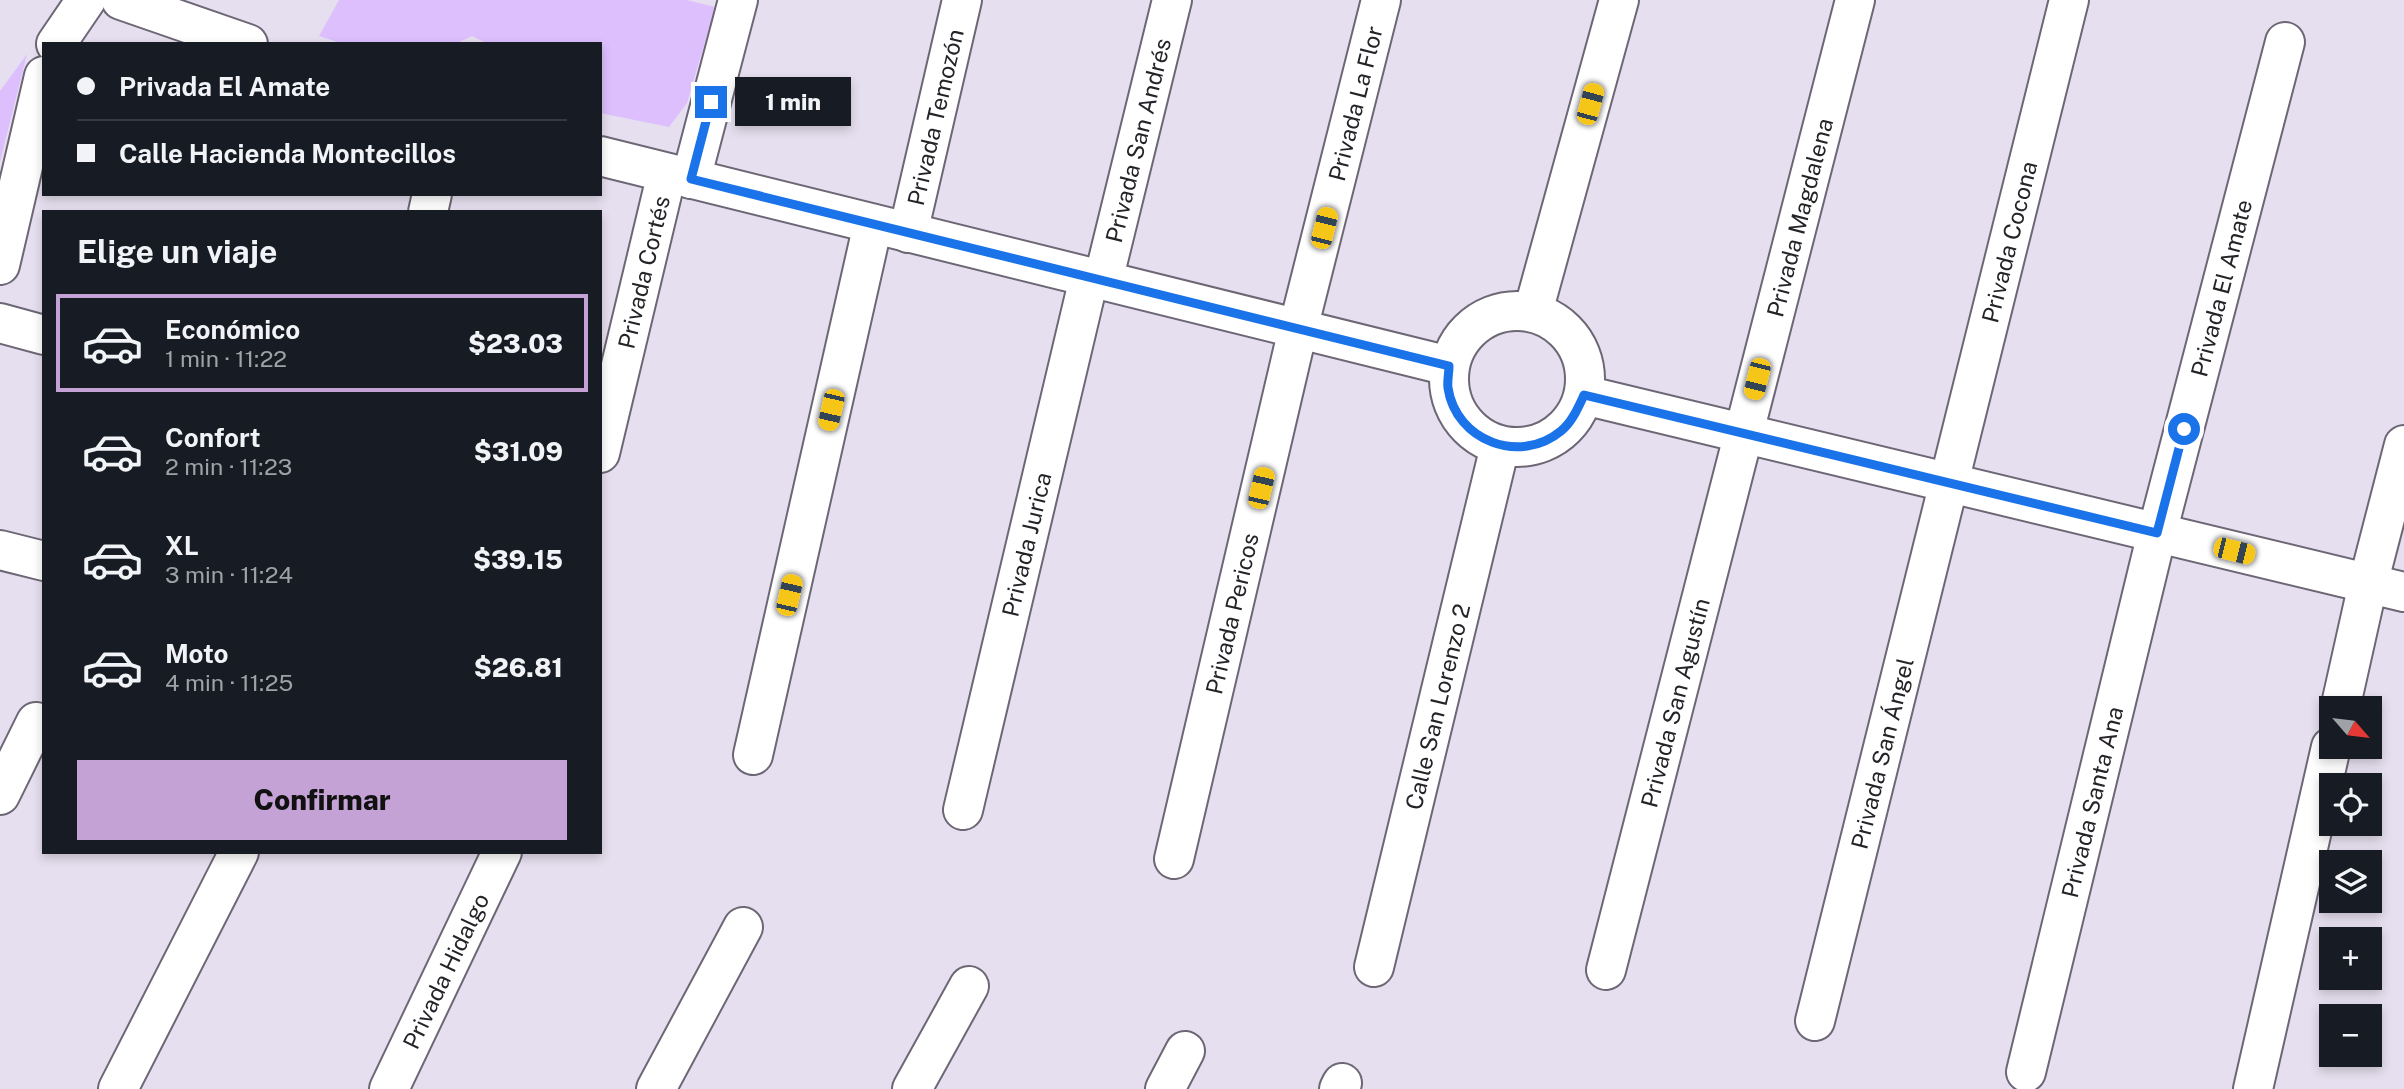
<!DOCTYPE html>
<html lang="es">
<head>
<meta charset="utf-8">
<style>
	:root { --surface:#171b24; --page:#242831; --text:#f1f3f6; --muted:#9ea1a6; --line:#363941; --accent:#c4a2d6 }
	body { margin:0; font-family:"Public Sans",sans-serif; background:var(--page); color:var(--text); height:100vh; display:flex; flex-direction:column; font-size:26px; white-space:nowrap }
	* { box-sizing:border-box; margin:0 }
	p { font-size:23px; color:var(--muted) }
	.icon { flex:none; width:38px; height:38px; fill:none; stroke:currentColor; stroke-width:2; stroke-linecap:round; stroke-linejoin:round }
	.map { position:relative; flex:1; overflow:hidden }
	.drawer { position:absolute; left:42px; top:210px; width:560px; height:644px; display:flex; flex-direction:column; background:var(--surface); border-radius:0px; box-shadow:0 4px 10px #0003 }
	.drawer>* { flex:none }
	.banner { position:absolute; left:42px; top:42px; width:560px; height:154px; border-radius:0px; box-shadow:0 4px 10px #0003; display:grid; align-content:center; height:154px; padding:0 35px; background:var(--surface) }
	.needle { width:46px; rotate:118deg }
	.buttons { position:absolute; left:2319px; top:696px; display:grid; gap:14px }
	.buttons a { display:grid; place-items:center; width:63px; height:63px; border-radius:0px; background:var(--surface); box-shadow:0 4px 10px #0003; font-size:35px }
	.end { position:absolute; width:32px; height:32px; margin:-16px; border:9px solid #1a73e8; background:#fff; box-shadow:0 0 0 4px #fff }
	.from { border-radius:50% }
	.bubble { position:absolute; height:49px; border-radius:0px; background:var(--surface); box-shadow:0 4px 10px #0003; font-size:23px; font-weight:800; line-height:49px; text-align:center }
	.car { position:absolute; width:21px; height:42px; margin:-21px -10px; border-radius:9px; box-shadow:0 0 5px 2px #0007; background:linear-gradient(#f5c518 24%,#345 0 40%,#f5c518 0 76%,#345 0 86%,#f5c518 0) }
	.banner b { display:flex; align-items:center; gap:24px; height:66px; font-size:26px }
	.banner b+b { border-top:2px solid var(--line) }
	.banner i { width:18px; height:18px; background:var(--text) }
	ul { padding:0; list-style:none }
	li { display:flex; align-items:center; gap:21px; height:98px; margin:0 14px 10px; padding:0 21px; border:4px solid transparent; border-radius:0px }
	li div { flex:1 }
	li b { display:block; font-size:26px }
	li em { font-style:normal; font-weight:800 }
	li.active { border-color:var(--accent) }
	li>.icon { width:63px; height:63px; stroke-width:1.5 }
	h2 { padding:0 35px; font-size:32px; line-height:84px }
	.cta { display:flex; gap:14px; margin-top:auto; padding:14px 35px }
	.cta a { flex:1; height:80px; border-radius:0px; background:var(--accent); color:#111; font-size:28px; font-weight:800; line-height:80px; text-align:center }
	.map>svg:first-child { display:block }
	.green { fill:#ddbffe }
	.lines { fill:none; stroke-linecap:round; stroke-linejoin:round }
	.minor-casing { stroke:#6d6775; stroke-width:42 }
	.minor { stroke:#fff; stroke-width:38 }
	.route { stroke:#1a73e8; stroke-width:9 }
	.labels { text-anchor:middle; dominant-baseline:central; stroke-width:5; stroke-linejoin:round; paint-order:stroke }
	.street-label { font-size:23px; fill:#252228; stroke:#fff }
</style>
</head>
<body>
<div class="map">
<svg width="2404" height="1089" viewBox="0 0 2404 1089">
	<rect width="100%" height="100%" fill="#e6dfef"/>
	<path class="green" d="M339,0h348l28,7 -28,96 -18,24 -69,-14v-69h-112l-16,-8 -17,8h-111l-25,-8z
		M27,54l-27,108v-71z"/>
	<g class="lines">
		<g class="minor-casing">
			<g id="minor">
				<path d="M121,0l127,44"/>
				<path d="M56,44l30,-44"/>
				<path d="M600,156l849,210"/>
				<path d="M691,179l47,-179"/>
				<path d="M428,212l4,-18"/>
				<path id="s1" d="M908,233l54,-233"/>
				<path d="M0,265l44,-189"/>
				<path id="s2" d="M1103,281l69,-281"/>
				<circle cx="1517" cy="379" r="68"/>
				<path d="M1533,312l86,-312"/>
				<path d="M0,323l44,12"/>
				<path d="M1584,395l820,197"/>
				<path id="s3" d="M600,453l67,-280"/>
				<path d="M0,550l44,11"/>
				<path d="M2340,709l28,-125 36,-139"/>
				<path d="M753,755l120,-531"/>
				<path d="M0,795l36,-73"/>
				<path id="s4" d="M963,810l126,-532"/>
				<path id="s5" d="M1174,859l124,-530 83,-329"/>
				<path id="s6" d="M1374,967l126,-521"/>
				<path id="s7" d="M1606,970l249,-970"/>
				<path id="s8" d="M1815,1021l254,-1021"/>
				<path id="s9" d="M2026,1072l131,-539 128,-491"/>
				<path d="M118,1089l121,-237"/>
				<path id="s10" d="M389,1089l113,-237"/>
				<path d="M656,1089l87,-162"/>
				<path d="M912,1089l57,-103"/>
				<path d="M1165,1089l20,-38"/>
				<path d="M1339,1089l3,-6"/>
				<path d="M2253,1089l78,-342"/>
			</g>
		</g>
		<use href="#minor" class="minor"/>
	</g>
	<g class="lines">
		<path class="route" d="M711,102l-20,77 758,187c0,7 -2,15 -1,22 8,53 72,77 113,43 11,-9 17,-23 23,-36l573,138 27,-104"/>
	</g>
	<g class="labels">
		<g class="street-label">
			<text stroke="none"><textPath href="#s5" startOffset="777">Privada La Flor</textPath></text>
			<text stroke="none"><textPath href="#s1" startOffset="119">Privada Temozón</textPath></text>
			<text stroke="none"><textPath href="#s2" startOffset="145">Privada San Andrés</textPath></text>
			<text stroke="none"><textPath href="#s7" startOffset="777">Privada Magdalena</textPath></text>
			<text stroke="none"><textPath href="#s8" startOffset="803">Privada Cocona</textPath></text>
			<text stroke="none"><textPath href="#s3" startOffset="186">Privada Cortés</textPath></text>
			<text stroke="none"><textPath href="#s9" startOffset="808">Privada El Amate</textPath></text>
			<text stroke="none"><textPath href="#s4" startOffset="273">Privada Jurica</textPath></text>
			<text stroke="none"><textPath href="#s5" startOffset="252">Privada Pericos</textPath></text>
			<text stroke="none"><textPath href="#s7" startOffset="276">Privada San Agustín</textPath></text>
			<text stroke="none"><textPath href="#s6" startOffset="268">Calle San Lorenzo 2</textPath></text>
			<text stroke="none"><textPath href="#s8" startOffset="276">Privada San Ángel</textPath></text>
			<text stroke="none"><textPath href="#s9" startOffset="278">Privada Santa Ana</textPath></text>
			<text stroke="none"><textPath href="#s10" startOffset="131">Privada Hidalgo</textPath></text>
		</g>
	</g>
</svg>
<div class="buttons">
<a><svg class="needle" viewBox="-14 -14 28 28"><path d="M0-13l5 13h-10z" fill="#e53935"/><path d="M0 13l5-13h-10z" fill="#9ea1a6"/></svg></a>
<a><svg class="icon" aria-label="locate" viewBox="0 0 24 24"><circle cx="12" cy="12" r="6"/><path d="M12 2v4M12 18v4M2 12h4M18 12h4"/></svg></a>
<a><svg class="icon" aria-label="layers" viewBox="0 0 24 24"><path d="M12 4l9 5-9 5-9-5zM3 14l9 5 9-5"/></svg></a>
<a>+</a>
<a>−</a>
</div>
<i class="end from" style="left:2184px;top:429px"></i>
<i class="end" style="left:711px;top:102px"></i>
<div class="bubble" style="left:735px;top:77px;width:116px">1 min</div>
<i class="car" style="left:1590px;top:104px;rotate:15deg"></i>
<i class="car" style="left:1324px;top:228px;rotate:14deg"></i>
<i class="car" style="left:1757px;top:379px;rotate:194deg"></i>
<i class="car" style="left:831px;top:410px;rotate:193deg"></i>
<i class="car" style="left:1261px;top:488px;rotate:13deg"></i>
<i class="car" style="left:2234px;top:551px;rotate:104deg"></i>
<i class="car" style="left:789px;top:595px;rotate:13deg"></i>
<div class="banner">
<b><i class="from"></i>Privada El Amate</b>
<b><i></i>Calle Hacienda Montecillos</b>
</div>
<section class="drawer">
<h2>Elige un viaje</h2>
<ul>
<li class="active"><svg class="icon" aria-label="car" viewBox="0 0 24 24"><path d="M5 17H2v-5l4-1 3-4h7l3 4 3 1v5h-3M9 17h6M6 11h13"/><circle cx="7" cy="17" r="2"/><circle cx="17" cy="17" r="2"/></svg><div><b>Económico</b><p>1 min · 11:22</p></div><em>$23.03</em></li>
<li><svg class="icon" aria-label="car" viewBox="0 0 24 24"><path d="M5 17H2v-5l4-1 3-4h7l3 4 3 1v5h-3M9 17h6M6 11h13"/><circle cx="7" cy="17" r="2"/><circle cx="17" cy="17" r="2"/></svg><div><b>Confort</b><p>2 min · 11:23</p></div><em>$31.09</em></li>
<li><svg class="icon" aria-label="car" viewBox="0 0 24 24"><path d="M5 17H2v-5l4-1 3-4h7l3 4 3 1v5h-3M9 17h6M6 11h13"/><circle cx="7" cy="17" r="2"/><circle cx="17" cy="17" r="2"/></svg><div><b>XL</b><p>3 min · 11:24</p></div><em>$39.15</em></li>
<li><svg class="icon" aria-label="car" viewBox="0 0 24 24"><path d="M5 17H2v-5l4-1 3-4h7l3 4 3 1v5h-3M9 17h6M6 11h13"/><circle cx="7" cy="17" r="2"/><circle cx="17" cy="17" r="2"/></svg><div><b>Moto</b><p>4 min · 11:25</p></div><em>$26.81</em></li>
</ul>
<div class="cta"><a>Confirmar</a></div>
</section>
</div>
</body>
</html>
